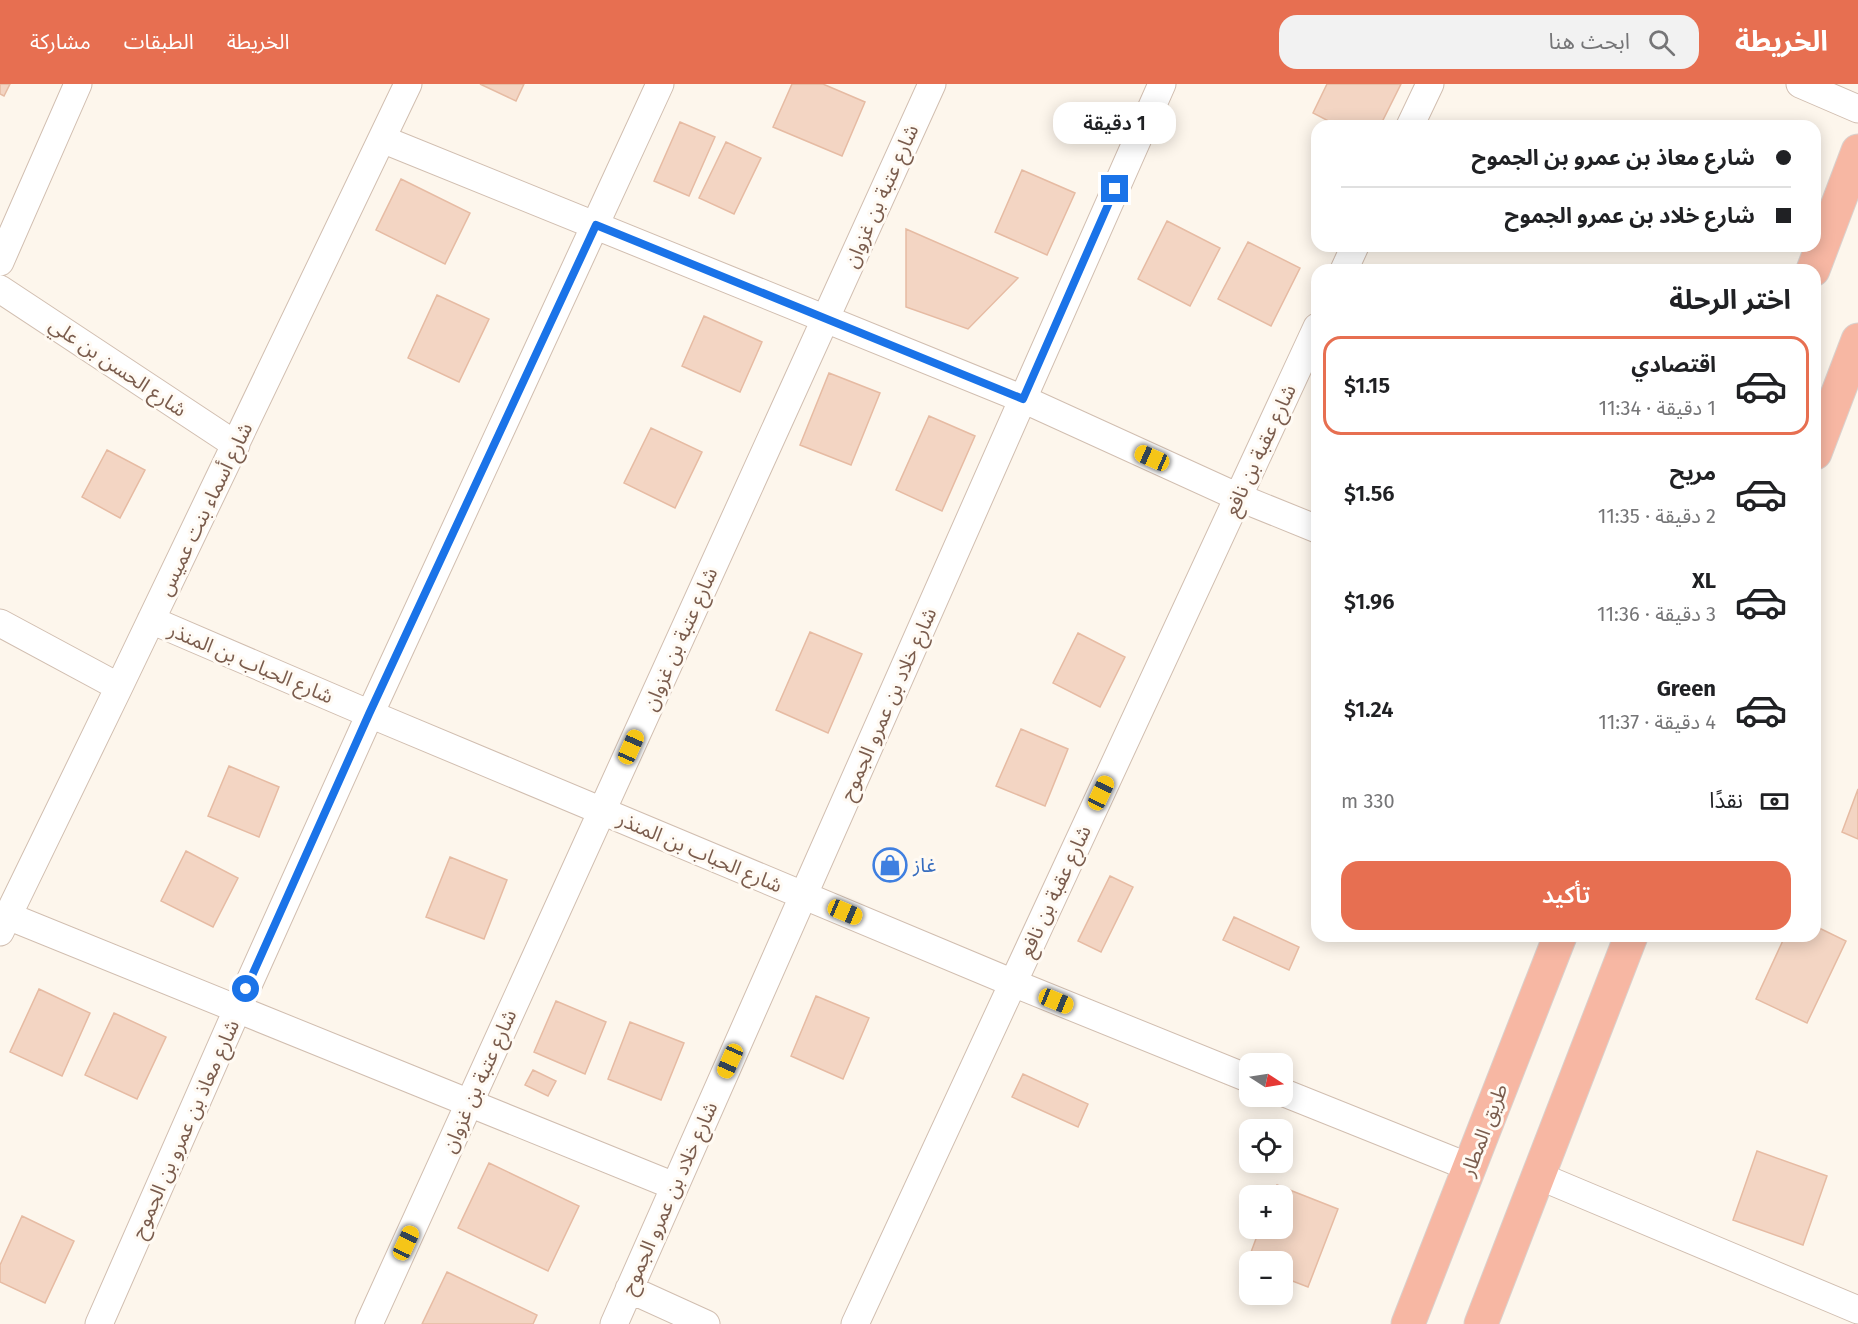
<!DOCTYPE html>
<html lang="ar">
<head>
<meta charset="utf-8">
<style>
	:root { --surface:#fff; --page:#f2f2f2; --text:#202124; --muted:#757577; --line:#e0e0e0; --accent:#e76f51 }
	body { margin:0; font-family:"Fira Sans","Noto Sans Arabic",sans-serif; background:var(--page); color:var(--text); direction:rtl; height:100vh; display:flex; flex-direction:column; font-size:22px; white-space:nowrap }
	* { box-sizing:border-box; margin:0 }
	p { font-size:20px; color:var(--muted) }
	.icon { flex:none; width:33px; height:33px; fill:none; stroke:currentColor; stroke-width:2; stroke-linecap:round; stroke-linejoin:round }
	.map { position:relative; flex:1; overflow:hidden; direction:ltr }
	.panel { position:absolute; left:1311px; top:180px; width:510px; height:678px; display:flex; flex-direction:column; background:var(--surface); border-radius:18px; box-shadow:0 3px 15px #0003; direction:rtl }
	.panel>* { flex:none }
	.hud { position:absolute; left:1311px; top:36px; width:510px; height:132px; border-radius:18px; box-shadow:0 3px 15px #0003; direction:rtl; display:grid; align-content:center; height:132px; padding:0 30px; background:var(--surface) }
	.needle { width:39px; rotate:102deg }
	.tools { position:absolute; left:1239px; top:969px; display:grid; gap:12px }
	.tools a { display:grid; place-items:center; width:54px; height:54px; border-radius:12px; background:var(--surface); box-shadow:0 3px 15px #0003; font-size:30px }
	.end { position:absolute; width:27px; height:27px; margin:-14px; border:8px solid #1a73e8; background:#fff; box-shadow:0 0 0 3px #fff }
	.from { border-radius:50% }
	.bubble { position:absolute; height:42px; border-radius:18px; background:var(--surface); box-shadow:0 3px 15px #0003; font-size:20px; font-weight:600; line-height:42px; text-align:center; direction:rtl }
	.car { position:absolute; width:18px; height:36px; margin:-18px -9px; border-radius:8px; box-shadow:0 0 4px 2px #0007; background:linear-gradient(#f5c518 24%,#345 0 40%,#f5c518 0 76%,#345 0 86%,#f5c518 0) }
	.hud b { display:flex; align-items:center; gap:21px; height:57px; font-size:22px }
	.hud b+b { border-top:2px solid var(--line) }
	.hud i { width:15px; height:15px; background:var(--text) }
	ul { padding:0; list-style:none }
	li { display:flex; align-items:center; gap:18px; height:99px; margin:0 12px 9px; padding:0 18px; border:3px solid transparent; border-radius:18px }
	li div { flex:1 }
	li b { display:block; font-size:22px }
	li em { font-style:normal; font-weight:600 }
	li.selected { border-color:var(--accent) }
	li>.icon { width:54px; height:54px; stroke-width:1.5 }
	h2 { padding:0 30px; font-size:27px; line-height:72px }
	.pay { display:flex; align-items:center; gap:15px; height:66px; padding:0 30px; font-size:22px }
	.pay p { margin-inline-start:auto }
	.cta { display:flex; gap:12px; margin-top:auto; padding:12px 30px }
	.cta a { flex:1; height:69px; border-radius:18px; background:var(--accent); color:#fff; font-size:24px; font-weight:600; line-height:69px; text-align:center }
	header { display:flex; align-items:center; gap:36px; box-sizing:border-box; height:84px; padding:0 30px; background:var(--accent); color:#fff }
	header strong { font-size:28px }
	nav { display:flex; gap:33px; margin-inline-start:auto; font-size:21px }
	.search { width:420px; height:54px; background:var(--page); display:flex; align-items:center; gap:15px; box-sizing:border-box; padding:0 21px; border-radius:18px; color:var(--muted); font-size:22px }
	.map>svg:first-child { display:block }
	.building { fill:#f3d5c3; stroke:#e6bba3; stroke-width:1.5 }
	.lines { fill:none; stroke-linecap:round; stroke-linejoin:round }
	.street-casing { stroke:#d1beb0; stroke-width:29 }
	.highway-casing { stroke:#dad1cd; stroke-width:35 }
	.street { stroke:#fff; stroke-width:27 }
	.highway { stroke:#f7b7a3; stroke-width:33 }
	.route { stroke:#1a73e8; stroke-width:8 }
	.labels { text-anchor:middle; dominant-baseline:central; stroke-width:6; stroke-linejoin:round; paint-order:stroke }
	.street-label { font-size:20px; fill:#7a5c4d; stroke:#fffaf3 }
	.shop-label { font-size:20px; fill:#366cbe; stroke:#fffaf3; text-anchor:start }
</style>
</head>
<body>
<header>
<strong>الخريطة</strong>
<div class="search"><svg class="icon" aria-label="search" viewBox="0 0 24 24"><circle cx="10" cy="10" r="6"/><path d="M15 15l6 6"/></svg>ابحث هنا</div>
<nav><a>الخريطة</a><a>الطبقات</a><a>مشاركة</a></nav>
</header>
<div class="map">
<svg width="1858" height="1240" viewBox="0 0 1858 1240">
	<rect width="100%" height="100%" fill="#fdf6ec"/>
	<path class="building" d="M0,0h10l-6,12 -4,-2z
		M480,0h44l-8,17z
		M792,0h31l42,18 -23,54 -69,-29z
		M1327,0h74l-21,42h-42l-25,-13z
		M680,38l35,15 -26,59 -35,-15z
		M726,58l35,16 -27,56 -35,-16z
		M1022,86l53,23 -28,62 -52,-23z
		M401,95l69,34 -25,51 -69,-34z
		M1167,137l53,27 -30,58 -52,-27z
		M906,145l112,49 -50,51 -62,-22z
		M1248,158l52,26 -29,58 -53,-27z
		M437,211l52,24 -30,63 -51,-24z
		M704,232l58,26 -22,50 -58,-26z
		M829,289l51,20 -29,72 -51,-20z
		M929,332l46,20 -33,75 -46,-21z
		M651,344l51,24 -27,56 -51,-25z
		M107,366l38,20 -25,48 -38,-21z
		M810,548l52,22 -34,79 -52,-23z
		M1078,549l47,24 -25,50 -47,-24z
		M1021,645l47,20 -23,57 -49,-20z
		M229,682l50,21 -20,50 -51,-21z
		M1858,705v50l-16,-7z
		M186,767l52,27 -25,49 -52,-26z
		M450,773l57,23 -23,59 -58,-22z
		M1110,792l23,11 -32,65 -23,-11z
		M1234,833l65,30 -10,23 -66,-30z
		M1815,842l31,15 -39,82 -51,-24 29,-63h30z
		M39,905l51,24 -28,63 -52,-24z
		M816,912l53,22 -26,61 -52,-23z
		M556,917l50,21 -21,52 -51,-22z
		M114,929l52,24 -29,62 -52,-24z
		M630,938l54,21 -23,57 -53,-21z
		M533,986l23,11 -8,15 -23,-11z
		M1023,990l65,30 -10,23 -66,-30z
		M1757,1067l70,25 -24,69 -70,-25z
		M489,1079l90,43 -31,65 -90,-43z
		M1277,1101l61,24 -30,78 -26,-10v-15l-35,1 13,-35h22v-32h-9z
		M22,1132l52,25 -29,62 -45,-21v-17z
		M447,1188l90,43 -4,9h-111z"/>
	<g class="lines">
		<g class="street-casing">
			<path id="street" d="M1800,0l58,25
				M1410,42l20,-42
				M382,55l641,260 215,98 79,32
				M0,178l78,-178
				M1344,186l11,-24
				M0,205l236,156
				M151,536l219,94 643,269 237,96
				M0,539l119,64
				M8,832c221,91 445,179 666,270
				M0,848l119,-245 289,-603
				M1282,1008l187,75
				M1539,1092l319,134
				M629,1205l77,35
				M99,1240l138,-314 133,-296 290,-630
				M369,1240l563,-1240
				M614,1240l548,-1240
				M855,1240l462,-997"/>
		</g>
		<g class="highway-casing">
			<path id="highway" d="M1813,186l45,-119
				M1815,369l43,-113
				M1408,1240l152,-388
				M1481,1240l150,-388"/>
		</g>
		<use href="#street" class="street"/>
		<use href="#highway" class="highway"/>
	</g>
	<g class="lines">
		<path class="route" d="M246,905l123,-275 227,-489 427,174 92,-210"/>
	</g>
	<defs>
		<g id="shop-ring" transform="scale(1.725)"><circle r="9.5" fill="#fffaf3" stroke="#3f7fe0" stroke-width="1.5"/><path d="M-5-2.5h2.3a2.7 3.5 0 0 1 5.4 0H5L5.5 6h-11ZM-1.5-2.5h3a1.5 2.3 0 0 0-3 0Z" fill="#3f7fe0"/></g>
	</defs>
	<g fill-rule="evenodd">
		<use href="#shop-ring" x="890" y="781"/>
	</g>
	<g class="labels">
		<g class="street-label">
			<text transform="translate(881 112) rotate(-66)">شارع عتبة بن غزوان</text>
			<text transform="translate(118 283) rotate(34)">شارع الحسن بن علي</text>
			<text transform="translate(1260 366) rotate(-65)">شارع عقبة بن نافع</text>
			<text transform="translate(205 425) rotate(-64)">شارع أسماء بنت عميس</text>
			<text transform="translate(680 555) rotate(-66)">شارع عتبة بن غزوان</text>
			<text transform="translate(251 579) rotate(23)">شارع الحباب بن المنذر</text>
			<text transform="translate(888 620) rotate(-66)">شارع خلاد بن عمرو الجموح</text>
			<text transform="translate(700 768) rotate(23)">شارع الحباب بن المنذر</text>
			<text transform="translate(1055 807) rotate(-65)">شارع عقبة بن نافع</text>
			<text transform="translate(479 997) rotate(-66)">شارع عتبة بن غزوان</text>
			<text transform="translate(185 1045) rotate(-66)">شارع معاذ بن عمرو بن الجموح</text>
			<text transform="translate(1484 1046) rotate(-69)">طريق المطار</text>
			<text transform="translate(669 1114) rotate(-66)">شارع خلاد بن عمرو الجموح</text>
		</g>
		<g class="shop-label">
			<text x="913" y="781">غاز</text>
		</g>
	</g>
</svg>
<div class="tools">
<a><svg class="needle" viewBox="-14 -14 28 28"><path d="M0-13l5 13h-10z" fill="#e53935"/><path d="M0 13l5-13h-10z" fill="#757577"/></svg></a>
<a><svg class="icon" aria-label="locate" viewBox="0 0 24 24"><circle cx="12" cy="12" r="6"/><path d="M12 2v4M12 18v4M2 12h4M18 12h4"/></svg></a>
<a>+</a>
<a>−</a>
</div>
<i class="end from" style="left:246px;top:905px"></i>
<i class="end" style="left:1115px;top:105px"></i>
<div class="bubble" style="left:1053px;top:18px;width:123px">1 دقيقة</div>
<i class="car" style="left:1152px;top:374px;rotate:294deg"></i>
<i class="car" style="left:631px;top:663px;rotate:24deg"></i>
<i class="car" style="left:1101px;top:709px;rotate:25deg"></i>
<i class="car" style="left:845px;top:828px;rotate:113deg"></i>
<i class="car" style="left:1056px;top:917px;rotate:112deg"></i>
<i class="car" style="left:730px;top:977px;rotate:204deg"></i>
<i class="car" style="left:406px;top:1159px;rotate:25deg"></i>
<div class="hud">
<b><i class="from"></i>شارع معاذ بن عمرو بن الجموح</b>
<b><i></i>شارع خلاد بن عمرو الجموح</b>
</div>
<section class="panel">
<h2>اختر الرحلة</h2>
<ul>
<li class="selected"><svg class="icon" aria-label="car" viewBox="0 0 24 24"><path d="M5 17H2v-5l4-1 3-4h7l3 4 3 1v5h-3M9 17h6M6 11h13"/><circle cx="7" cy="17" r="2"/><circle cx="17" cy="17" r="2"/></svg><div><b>اقتصادي</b><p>1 دقيقة · 11:34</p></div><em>$1.15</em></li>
<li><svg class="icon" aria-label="car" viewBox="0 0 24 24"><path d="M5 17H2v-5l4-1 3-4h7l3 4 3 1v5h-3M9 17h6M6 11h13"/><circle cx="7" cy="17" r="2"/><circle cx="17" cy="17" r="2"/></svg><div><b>مريح</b><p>2 دقيقة · 11:35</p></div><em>$1.56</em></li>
<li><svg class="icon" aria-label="car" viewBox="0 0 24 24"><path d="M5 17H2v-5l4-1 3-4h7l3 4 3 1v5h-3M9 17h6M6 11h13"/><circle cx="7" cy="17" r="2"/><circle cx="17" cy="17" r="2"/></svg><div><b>XL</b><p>3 دقيقة · 11:36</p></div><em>$1.96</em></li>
<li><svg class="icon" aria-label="car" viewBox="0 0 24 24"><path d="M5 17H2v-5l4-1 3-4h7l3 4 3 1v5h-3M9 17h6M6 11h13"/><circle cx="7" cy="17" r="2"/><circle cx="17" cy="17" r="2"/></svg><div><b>Green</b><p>4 دقيقة · 11:37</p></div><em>$1.24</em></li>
</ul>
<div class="pay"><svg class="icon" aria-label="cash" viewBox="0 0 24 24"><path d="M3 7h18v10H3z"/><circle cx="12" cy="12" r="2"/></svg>نقدًا<p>330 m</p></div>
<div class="cta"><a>تأكيد</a></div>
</section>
</div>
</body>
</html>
